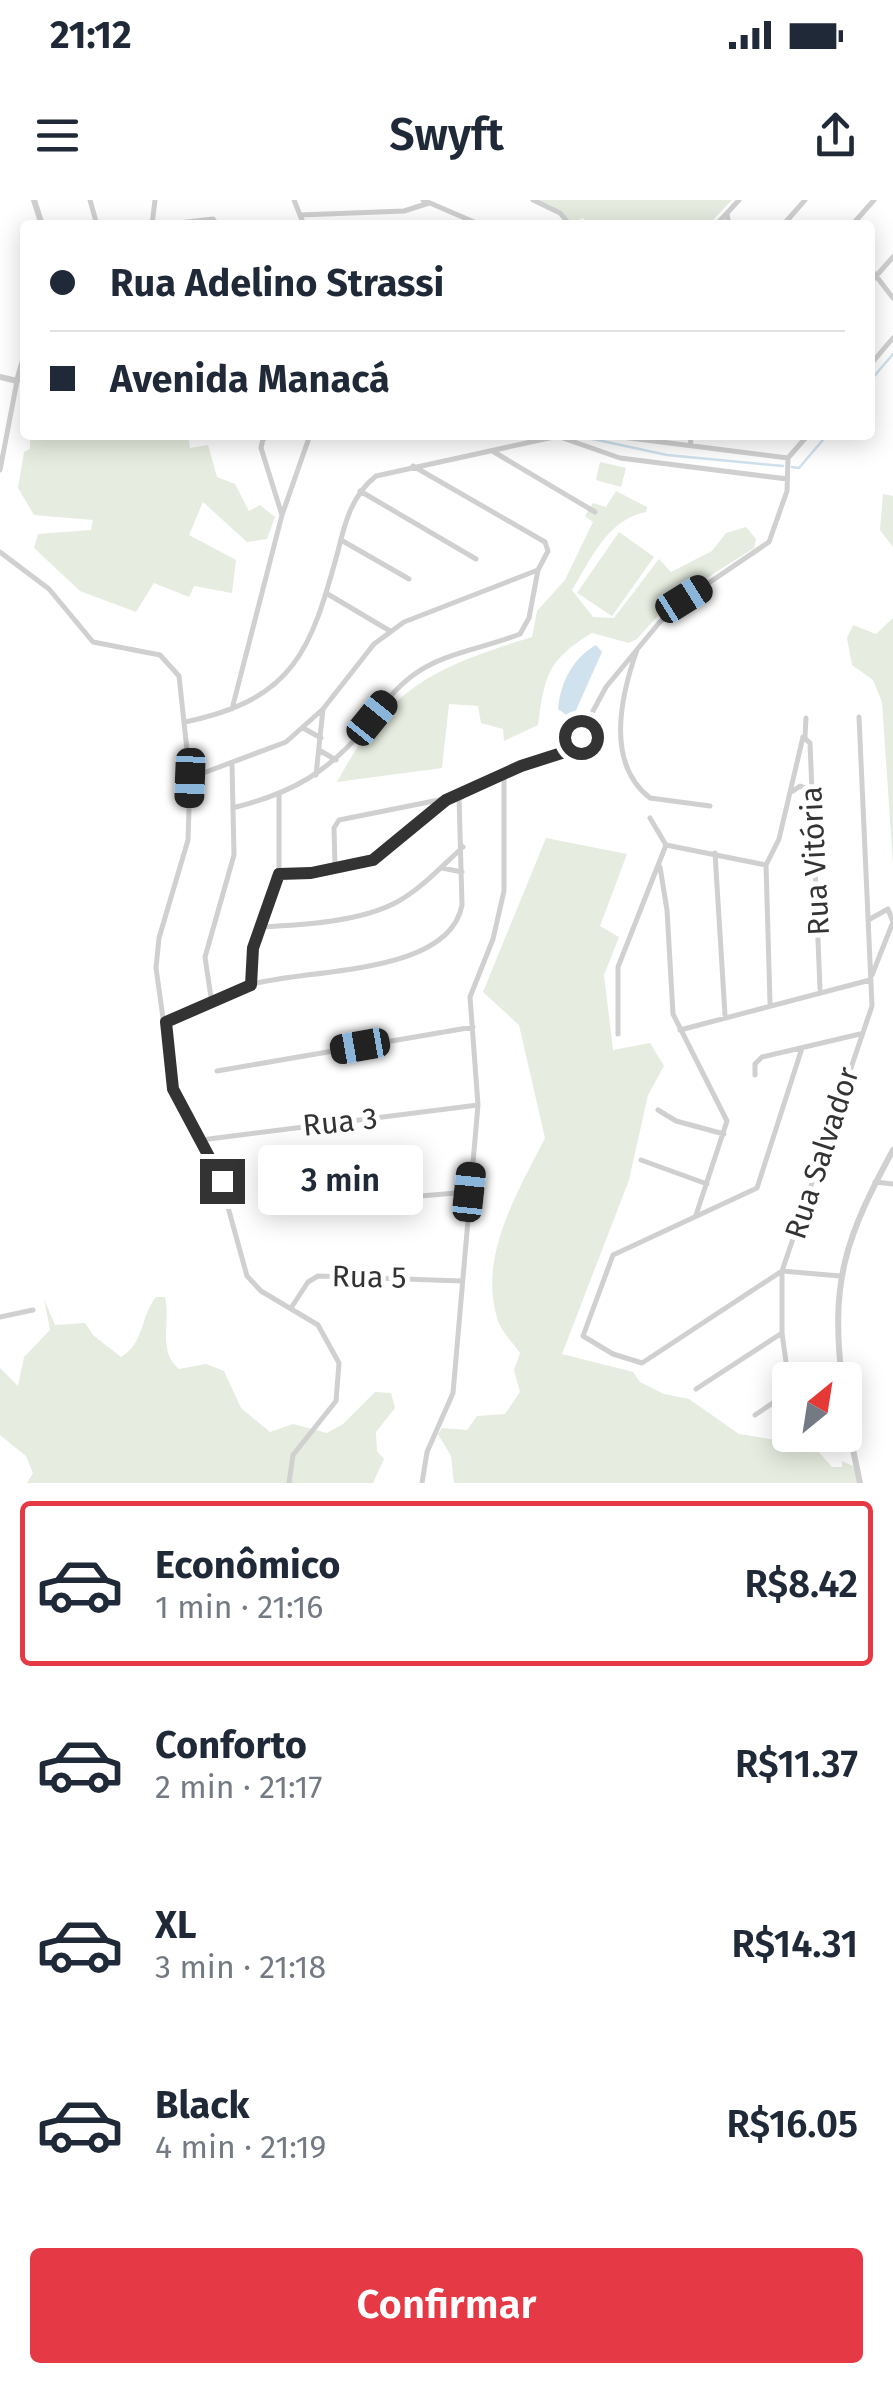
<!DOCTYPE html>
<html lang="pt">
<head>
<meta charset="utf-8">
<style>
	:root { --surface:#fff; --page:#f2f2f3; --text:#1f2937; --muted:#747a83; --line:#e0e1e3; --accent:#e63946 }
	body { margin:0; font-family:"Fira Sans",sans-serif; background:var(--page); color:var(--text); height:100vh; display:flex; flex-direction:column; font-size:38px; white-space:nowrap }
	* { box-sizing:border-box; margin:0 }
	p { font-size:32px; color:var(--muted) }
	.icon { flex:none; width:55px; height:55px; fill:none; stroke:currentColor; stroke-width:2; stroke-linecap:round; stroke-linejoin:round }
	.map { position:relative; height:1283px; overflow:hidden }
	.panel { display:flex; flex-direction:column; background:var(--surface); flex:1 }
	.panel>* { flex:none }
	.guide { position:absolute; left:20px; top:20px; width:855px; height:220px; border-radius:10px; box-shadow:0 5px 25px #0003; display:grid; align-content:center; height:220px; padding:0 30px; background:var(--surface) }
	.needle { width:65px; rotate:30deg }
	.fabs { position:absolute; left:772px; top:1162px; display:grid; gap:20px }
	.fabs a { display:grid; place-items:center; width:90px; height:90px; border-radius:10px; background:var(--surface); box-shadow:0 5px 25px #0003; font-size:50px }
	.end { position:absolute; width:45px; height:45px; margin:-22px; border:12px solid #333; background:#fff; box-shadow:0 0 0 5px #fff }
	.from { border-radius:50% }
	.bubble { position:absolute; height:70px; border-radius:10px; background:var(--surface); box-shadow:0 5px 25px #0003; font-size:32px; font-weight:600; line-height:70px; text-align:center }
	.car { position:absolute; width:30px; height:60px; margin:-30px -15px; border-radius:12px; box-shadow:0 0 8px 2px #0007; background:linear-gradient(#222 24%,#8ab4d8 0 40%,#222 0 76%,#8ab4d8 0 86%,#222 0) }
	.guide b { display:flex; align-items:center; gap:35px; height:95px; font-size:38px }
	.guide b+b { border-top:2px solid var(--line) }
	.guide i { width:25px; height:25px; background:var(--text) }
	ul { padding:18px 0 0; list-style:none }
	li { display:flex; align-items:center; gap:30px; height:165px; margin:0 20px 15px; padding:0 10px; border:5px solid transparent; border-radius:10px }
	li div { flex:1 }
	li b { display:block; font-size:38px }
	li em { font-style:normal; font-weight:600 }
	li.active { border-color:var(--accent) }
	li>.icon { width:90px; height:90px; stroke-width:1.5 }
	.button { display:flex; gap:20px; margin-top:auto; padding:20px 30px }
	.button a { flex:1; height:115px; border-radius:10px; background:var(--accent); color:#fff; font-size:40px; font-weight:600; line-height:115px; text-align:center }
	.status { display:flex; justify-content:space-between; align-items:center; height:70px; padding:0 50px; background:var(--surface); direction:ltr }
	.status svg { height:28px; fill:currentColor }
	header { display:flex; justify-content:space-between; align-items:center; height:130px; padding:0 30px; background:var(--surface); font-size:45px; font-weight:600 }
	.map>svg:first-child { display:block }
	.green { fill:#e6ecdf }
	.water { fill:#cfe2ee }
	.lines { fill:none; stroke-linecap:round; stroke-linejoin:round }
	.stream { stroke:#cfe2ee; stroke-width:2.5 }
	.minor { stroke:#d0d0d0; stroke-width:5 }
	.tertiary { stroke:#d0d0d0; stroke-width:6 }
	.route { stroke:#333; stroke-width:12 }
	.labels { text-anchor:middle; dominant-baseline:central; stroke-width:10; stroke-linejoin:round; paint-order:stroke }
	.street-label { font-size:30px; fill:#333; stroke:#fff }
</style>
</head>
<body>
<div class="status"><b>21:12</b><svg viewBox="0 0 49 12"><path d="M0 12V9h3v3zM5 12V6h3v6zM10 12V3h3v9zM15 12V0h3v12zM26 1h20v11H26zM47 4h2v5h-2z"/></svg></div>
<header><svg class="icon" aria-label="menu" viewBox="0 0 24 24"><path d="M4 6h16M4 12h16M4 18h16"/></svg>Swyft<svg class="icon" aria-label="share" viewBox="0 0 24 24"><path d="M12 15V3M7 8l5-5 5 5M5 13v7h14v-7"/></svg></header>
<div class="map">
<svg width="893" height="1283" viewBox="0 0 893 1283">
	<rect width="100%" height="100%" fill="#fff"/>
	<path class="green" d="M533,0h199l-24,25h-119l-6,-7 -12,7 -11,-12z
		M30,235h158l2,13 18,-3 9,32 18,7 14,27 11,-6 15,12 -8,22 -20,3 -44,-40 -14,33 47,25 -4,33 -38,-7 -5,11 -35,-14 -18,29 -56,-21 -46,-43 4,-14 53,-4 2,-10 -59,-5 -16,-27 6,-36 6,-3z
		M600,262l26,6 -5,19 -25,-7z
		M616,291l31,16 -1,5c-38,7 -55,47 -74,78l21,27 21,1 45,-59 12,13 41,-21 14,-18 20,-6 10,12 -2,9 -83,53 -34,38 -8,4 -37,-10c-45,27 -47,43 -54,92l-34,16 -1,-12 -22,-6 -3,-17 -29,-2 -7,64 -105,14c51,-94 97,-115 195,-145l5,-26 28,-31 28,-58 -8,-6 8,-13 13,4z
		M883,294l10,2v51l-13,-17z
		M619,332l35,25 -42,59 -35,-23z
		M893,418v246l-11,-162 -9,-22 -21,-15 -5,-27 6,-13 23,9z
		M546,638l81,16 -27,72 19,11 -15,38 9,75 37,-7 14,23 -16,29 -19,85 -67,174 71,18 7,10 24,12 25,5 50,35 63,10 15,6 15,17h10v-6l11,5 8,17h-407l-3,-27 -13,-22 4,-6 25,2 10,-14 28,-2 15,-22 -6,-22 6,-17c-7,-10 -18,-21 -22,-32 -21,-64 20,-129 47,-183l-26,-113 -36,-33z
		M156,1097h9c6,24 -8,54 14,72l27,-5 18,7 17,37 29,24 23,-8 34,9 16,-9 32,-32 16,1 4,15 -19,24 1,19 7,8 -11,24h-346l6,-10 -7,-17 -26,-21v-67l18,18 6,-29 26,-27 -6,-31 11,26 30,-2 8,12 28,22c23,-13 20,-42 35,-60z"/>
	<path class="water" d="M596,445l6,7 -30,67 -14,-10c2,-26 15,-51 38,-64z"/>
	<g class="lines">
		<path class="stream" d="M870,181l23,-27
			M579,236l88,19 116,11
			M792,267l7,1 28,-33"/>
		<path class="minor" d="M90,0l7,25
			M294,0l10,25
			M423,0l58,25
			M533,0l27,13 10,12
			M727,14l2,11
			M300,15l104,-4 25,-8
			M152,25l3,-25
			M161,25l52,-6 4,6
			M716,25l23,-25
			M783,25l22,-25
			M852,25l22,-25
			M870,68l23,30
			M870,83l23,-26
			M870,165l23,-27
			M274,235l-11,4 -2,9 21,67
			M606,235l182,23 20,-23
			M690,235l1,10
			M560,237l60,21 167,21
			M665,238l17,-3
			M494,252l101,60
			M0,270l17,-89
			M360,291l116,68
			M341,340l68,39
			M0,352l49,37 44,53 67,13 19,21 11,102 -2,62 -29,98 -3,30 17,121 45,82 29,105 14,15 57,34 21,38 -3,38 -43,54 -4,28
			M326,393l64,38
			M637,450c-16,45 -32,113 13,148l60,8
			M232,509l50,-194 28,-80
			M185,522c110,-23 126,-72 153,-171 7,-29 14,-56 38,-75l187,-41
			M303,528l18,10
			M803,537l7,6 10,246
			M805,537l1,-19
			M319,550l17,10
			M316,575l7,-66
			M190,578l96,-36 37,-33 51,-65 30,-22 134,-52 10,-19 -3,-9 -132,-76
			M793,591l7,-5 12,4
			M236,607c56,-14 92,-35 129,-79 14,-18 28,-38 47,-52 32,-24 71,-27 108,-42l9,-16 9,-48
			M650,618l16,27 100,20
			M715,653l10,162
			M335,667l-1,-39 5,-8 120,-24 62,-30 52,-18 33,-61 53,-64 26,-24 84,-57 18,-51 1,-33
			M660,667l7,43 6,104 54,107 -31,94
			M442,668l20,4
			M279,674l32,-1 62,-13 70,-58
			M870,719l18,-10
			M260,727c42,-2 100,-5 137,-25 25,-14 45,-36 66,-55
			M872,775l21,-53 -5,-13
			M251,785l2,-37 26,-74v-78
			M770,803l-4,-138 13,-26 24,-102
			M212,804l-7,-47 29,-102 -2,-91
			M166,822c31,-7 55,-27 84,-37 53,-17 199,-8 212,-80l-3,-109
			M680,830l190,-50
			M618,834v-67l48,-122
			M802,848l-45,140 -144,67 -30,81 30,18 29,9 140,-92 58,5
			M217,871l256,-44
			M755,875v-11l7,-7 98,-23
			M658,910l18,11 48,13
			M201,940l277,-35
			M641,960l66,24
			M875,982l18,2
			M273,1001l73,1 123,-10
			M291,1108l17,-26 10,-6 144,5
			M0,1117l33,-7
			M696,1189l86,-56
			M790,1191l-8,-58v-62l90,-265 -13,-289
			M755,1215l34,-23
			M422,1283l5,-31 26,-59 25,-288 -8,-108 23,-58 11,-48v-117"/>
		<path class="tertiary" d="M34,0l8,25
			M0,177l17,4 8,-28
			M842,1180c-12,-100 4,-143 51,-230
			M845,1211l15,72"/>
	</g>
	<g class="lines">
		<path class="route" d="M222,981l-49,-92 -7,-67 85,-37 2,-37 26,-74 32,-1 62,-13 73,-60 75,-34 47,-15 13,-14"/>
	</g>
	<g class="labels">
		<g class="street-label">
			<text transform="translate(815 661) rotate(-93)">Rua Vitória</text>
			<text transform="translate(340 922) rotate(-6)">Rua 3</text>
			<text transform="translate(822 953) rotate(-72)">Rua Salvador</text>
			<text transform="translate(369 1077) rotate(1)">Rua 5</text>
		</g>
	</g>
</svg>
<div class="fabs">
<a><svg class="needle" viewBox="-14 -14 28 28"><path d="M0-13l5 13h-10z" fill="#e53935"/><path d="M0 13l5-13h-10z" fill="#747a83"/></svg></a>
</div>
<i class="end from" style="left:581px;top:537px"></i>
<i class="end" style="left:222px;top:981px"></i>
<div class="bubble" style="left:258px;top:945px;width:165px">3 min</div>
<i class="car" style="left:684px;top:399px;rotate:58deg"></i>
<i class="car" style="left:372px;top:518px;rotate:39deg"></i>
<i class="car" style="left:190px;top:578px;rotate:182deg"></i>
<i class="car" style="left:360px;top:846px;rotate:260deg"></i>
<i class="car" style="left:469px;top:992px;rotate:6deg"></i>
<div class="guide">
<b><i class="from"></i>Rua Adelino Strassi</b>
<b><i></i>Avenida Manacá</b>
</div>
</div>
<section class="panel">
<ul>
<li class="active"><svg class="icon" aria-label="car" viewBox="0 0 24 24"><path d="M5 17H2v-5l4-1 3-4h7l3 4 3 1v5h-3M9 17h6M6 11h13"/><circle cx="7" cy="17" r="2"/><circle cx="17" cy="17" r="2"/></svg><div><b>Econômico</b><p>1 min · 21:16</p></div><em>R$8.42</em></li>
<li><svg class="icon" aria-label="car" viewBox="0 0 24 24"><path d="M5 17H2v-5l4-1 3-4h7l3 4 3 1v5h-3M9 17h6M6 11h13"/><circle cx="7" cy="17" r="2"/><circle cx="17" cy="17" r="2"/></svg><div><b>Conforto</b><p>2 min · 21:17</p></div><em>R$11.37</em></li>
<li><svg class="icon" aria-label="car" viewBox="0 0 24 24"><path d="M5 17H2v-5l4-1 3-4h7l3 4 3 1v5h-3M9 17h6M6 11h13"/><circle cx="7" cy="17" r="2"/><circle cx="17" cy="17" r="2"/></svg><div><b>XL</b><p>3 min · 21:18</p></div><em>R$14.31</em></li>
<li><svg class="icon" aria-label="car" viewBox="0 0 24 24"><path d="M5 17H2v-5l4-1 3-4h7l3 4 3 1v5h-3M9 17h6M6 11h13"/><circle cx="7" cy="17" r="2"/><circle cx="17" cy="17" r="2"/></svg><div><b>Black</b><p>4 min · 21:19</p></div><em>R$16.05</em></li>
</ul>
<div class="button"><a>Confirmar</a></div>
</section>
</body>
</html>
